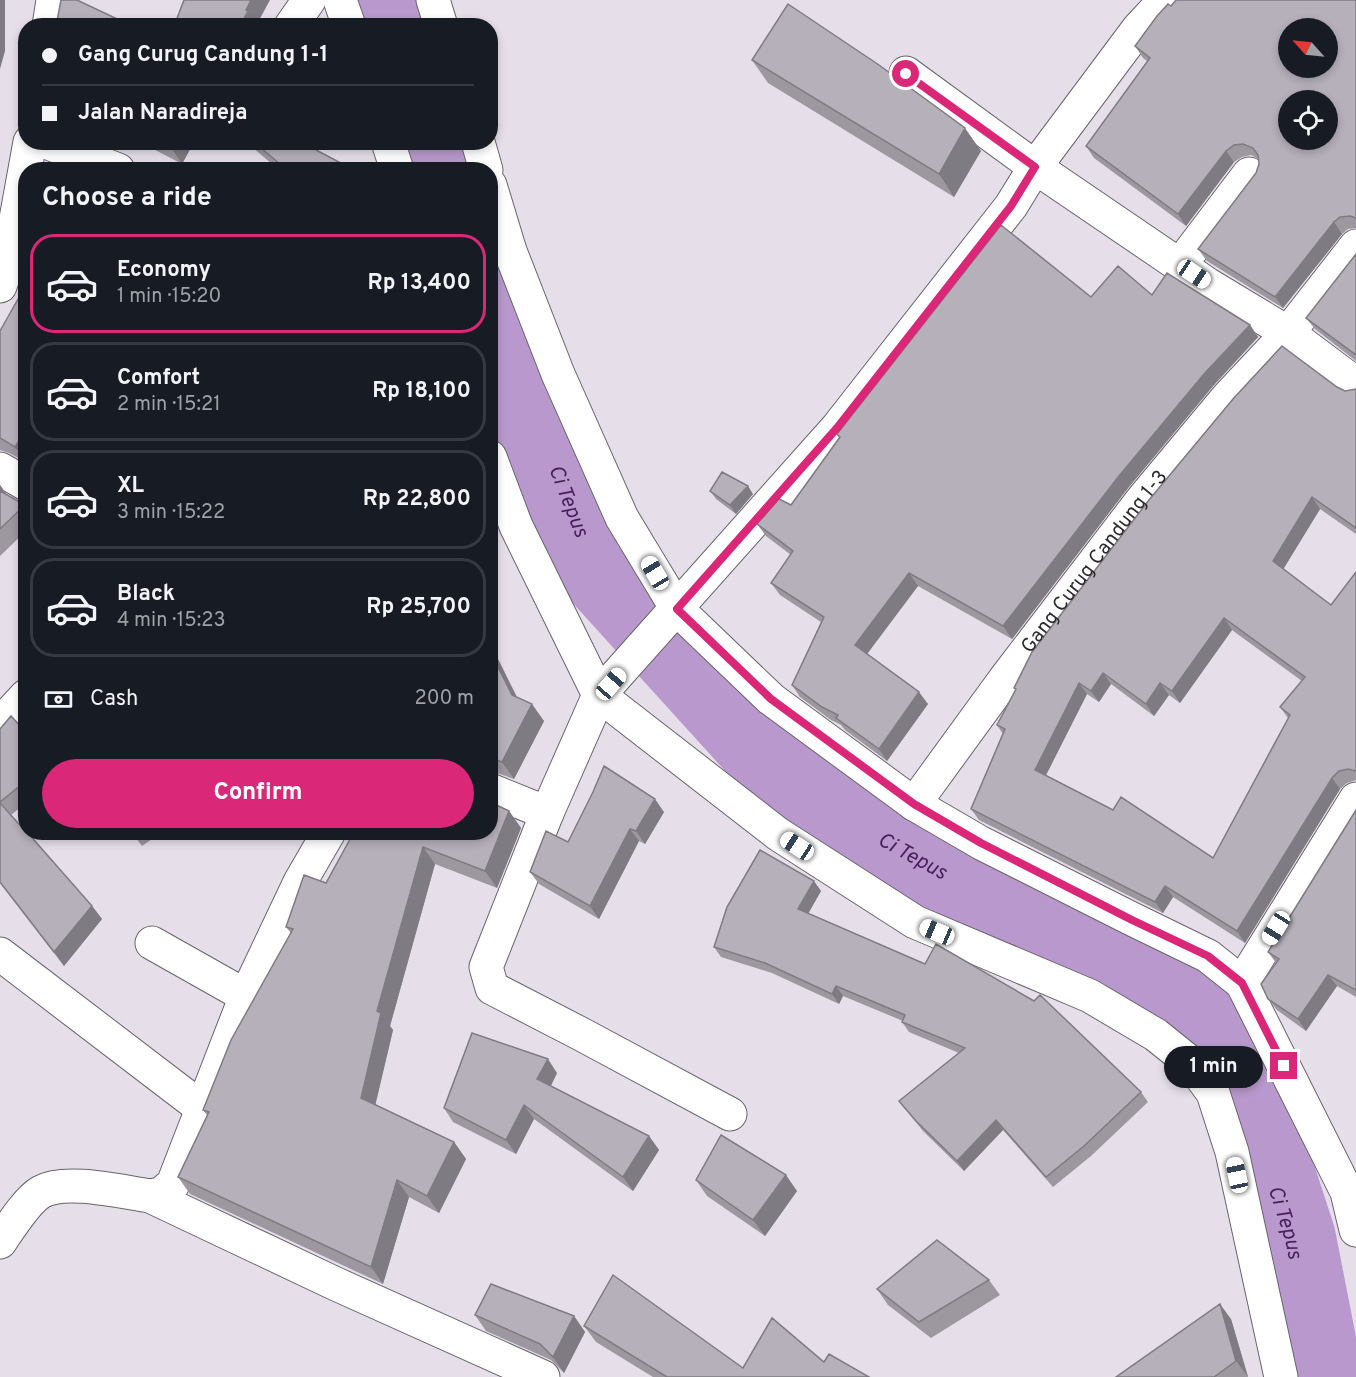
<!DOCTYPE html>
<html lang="en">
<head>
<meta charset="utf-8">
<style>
	:root { --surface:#171b24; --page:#20242c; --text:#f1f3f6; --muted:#9ea1a6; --line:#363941; --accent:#db2777 }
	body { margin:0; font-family:Overpass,sans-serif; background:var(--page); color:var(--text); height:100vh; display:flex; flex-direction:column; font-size:22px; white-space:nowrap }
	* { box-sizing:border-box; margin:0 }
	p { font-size:20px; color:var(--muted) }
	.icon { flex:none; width:33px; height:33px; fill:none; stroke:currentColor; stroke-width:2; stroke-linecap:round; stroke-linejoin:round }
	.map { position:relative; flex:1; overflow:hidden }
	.sheet { position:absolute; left:18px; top:162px; width:480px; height:678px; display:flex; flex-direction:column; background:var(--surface); border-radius:24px; box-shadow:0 3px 9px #0003 }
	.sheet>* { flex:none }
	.banner { position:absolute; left:18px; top:18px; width:480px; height:132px; border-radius:24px; box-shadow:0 3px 9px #0003; display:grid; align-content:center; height:132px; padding:0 24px; background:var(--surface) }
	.needle { width:39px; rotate:297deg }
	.fabs { position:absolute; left:1278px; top:18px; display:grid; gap:12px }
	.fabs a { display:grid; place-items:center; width:60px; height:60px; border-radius:50%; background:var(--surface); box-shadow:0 3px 9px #0003; font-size:30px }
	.end { position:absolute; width:27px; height:27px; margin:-14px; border:8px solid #db2777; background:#fff; box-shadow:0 0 0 3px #fff }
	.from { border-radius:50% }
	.bubble { position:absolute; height:42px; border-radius:21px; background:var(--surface); box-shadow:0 3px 9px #0003; font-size:20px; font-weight:700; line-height:42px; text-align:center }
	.car { position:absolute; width:18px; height:36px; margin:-18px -9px; border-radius:8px; box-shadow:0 0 4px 2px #0007; background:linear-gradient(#fff 24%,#345 0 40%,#fff 0 76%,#345 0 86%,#fff 0) }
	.banner b { display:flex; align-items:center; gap:21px; height:57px; font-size:22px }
	.banner b+b { border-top:2px solid var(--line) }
	.banner i { width:15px; height:15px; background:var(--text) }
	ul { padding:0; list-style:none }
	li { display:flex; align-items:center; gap:18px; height:99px; margin:0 12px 9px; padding:0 12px; border:3px solid var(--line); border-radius:24px }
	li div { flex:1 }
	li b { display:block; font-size:22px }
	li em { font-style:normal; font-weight:700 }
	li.active { border-color:var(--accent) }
	li>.icon { width:54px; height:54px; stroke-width:1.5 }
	h2 { padding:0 24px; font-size:27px; line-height:72px }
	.pay { display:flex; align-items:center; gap:15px; height:66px; padding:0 24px; font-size:22px }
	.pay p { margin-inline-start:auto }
	.action { display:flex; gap:12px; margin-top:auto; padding:12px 24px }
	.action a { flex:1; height:69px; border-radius:36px; background:var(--accent); color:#fff; font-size:24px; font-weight:700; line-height:69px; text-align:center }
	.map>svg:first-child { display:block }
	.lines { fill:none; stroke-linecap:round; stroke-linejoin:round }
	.river { stroke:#b999cd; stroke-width:90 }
	.minor-casing { stroke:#69646d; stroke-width:35 }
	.minor { stroke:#fff; stroke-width:33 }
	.wall { fill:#9d97a0; fill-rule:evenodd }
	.shaded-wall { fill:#7f7b82 }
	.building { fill:#b6b0ba; stroke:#7f7b82; stroke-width:1.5; fill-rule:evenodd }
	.route { stroke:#db2777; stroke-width:8 }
	.labels { text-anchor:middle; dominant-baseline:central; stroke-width:4.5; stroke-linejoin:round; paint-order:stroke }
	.street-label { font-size:20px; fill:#2d2b2f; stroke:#e6dfea }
	.water-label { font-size:21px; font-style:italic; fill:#481f5d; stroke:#e6dfea }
</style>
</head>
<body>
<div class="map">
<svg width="1356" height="1377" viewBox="0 0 1356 1377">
	<rect width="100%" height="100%" fill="#e6dfea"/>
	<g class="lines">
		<g class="river">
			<path d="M389,0l9,26"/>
			<path d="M436,142l9,28"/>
			<path id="s1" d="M490,303l99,251 226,249 398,219 11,11 67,206 27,138"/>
		</g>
		<g class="minor-casing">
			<g id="minor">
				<path d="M340,0l9,26"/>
				<path d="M433,0l8,26"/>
				<path d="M49,26l4,-26"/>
				<path d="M291,26l18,-26"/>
				<path d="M906,73l129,94 172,117 81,49 68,51"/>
				<path d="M46,142l72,28"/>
				<path d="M388,142l9,28"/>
				<path d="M478,142l8,28"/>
				<path d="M490,185l20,66 48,123 64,144 55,91 94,90 143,105 67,39 151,76 76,37 34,27 105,209 9,38"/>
				<path d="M1180,265l69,-91"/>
				<path d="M0,286l8,-23 22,-121"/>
				<path d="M490,457l26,69 83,169 238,-267 174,-222 24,-39 103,-138 27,-29"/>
				<path d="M0,469l26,15"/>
				<path d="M0,724l26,-28"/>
				<path d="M490,790l57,23 52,-118 179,139 137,88 175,74 66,39 36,29 21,29 19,59 49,225"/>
				<path id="s2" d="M914,804l91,-125 137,-179 85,-102 61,-65 68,-87"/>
				<path d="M547,813l-61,154 6,21 89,46 149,80"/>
				<path d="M152,943l94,53"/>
				<path d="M0,954l203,155"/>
				<path d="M1242,983l114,-184"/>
				<path d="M150,1196l186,88 207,93"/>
				<path d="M0,1242c9,-13 27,-42 41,-50 24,-14 81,0 109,4l11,-2 12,-10 73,-188 54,-114 29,-50"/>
			</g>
		</g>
		<use href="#minor" class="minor"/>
	</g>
	<path class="wall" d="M1356,0v228l-8,1 -6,5 -59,74 -76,-47 -9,-12 58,-76 3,-9v-5l-8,-4 -9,2 -8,5 -48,64 -92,-68 -8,-12 61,-85 -4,-3 -8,-12 36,-40z
		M752,60l229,91 -27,46 -186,-114z
		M140,142h54l-12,22z
		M249,142h52l53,28h-75l-26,-22z
		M1356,254v107l-41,-32 -9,-11z
		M26,285v177l-17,-9 -9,-3v-119z
		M1152,295l98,30 8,12 -45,49 -85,102 -116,151 -94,-53 -51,68 61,50 -41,57 -42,-31 -4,-5 -10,-5 -31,-23 -8,-12 29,-63 -41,-27 -9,-12 20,-28 -25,-19 -9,-12 34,-19 48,-67 -2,-4 254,-137z
		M1337,387l8,4 11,-2v145l-36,-25 -37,60 48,36 25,-33v208l-9,3 -7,6 -95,154 -72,-46 -10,16 -184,-93 -8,-11 32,-75 -6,-9 19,-35 -2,-2zM1232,630l70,51 -22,26 8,11 -75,140 -100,-48 -67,-35 41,-81 12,8 12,-18 43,32 15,-21 11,8z
		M0,485l7,10 19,10v26l-26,25z
		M710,491l43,3 -17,20 -20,-15z
		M490,643l27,54 27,24 -30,58 -17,-6 -7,-1z
		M0,729l26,3v71l-15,12 81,91 10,13 -38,47 -64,-83z
		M1356,810v187l-19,-11 -31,45 -29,-21 -9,-11 8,-36 -8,-11z
		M509,811l12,17 -24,60 -62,-24 -45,162 3,4 -18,75 79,37 12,17 -27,54 -30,-16 -26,87 -193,-90 -12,-17 29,-62 -4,-5 88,-177 -5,-6 40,-44z
		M664,812l-19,32 -6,-3 -40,78 -60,-35 -9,-12 38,-30z
		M131,832h31l-20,14z
		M821,891l-13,23 333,178 7,10 -57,54 -38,31 -50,-57 -39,41 -41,-40 -24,-30 60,-48 -50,-21 -7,-10 1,-1 -60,-25 -4,8 -67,-31 -51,-16 -7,-10z
		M557,1073l-6,13 98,50 10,14 -26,41 -99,-72 -18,35 -63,-32 -9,-14z
		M696,1180l101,11 -32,45 -58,-40z
		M989,1280l11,15 -69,43 -43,-33 -11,-16z
		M475,1315l99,1 11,16 -21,41 -13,-13 -65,-29z
		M1231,1319l17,58h-132z
		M584,1326l159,42 81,-6 45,15h-216l-57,-35z"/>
	<path class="shaded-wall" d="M0,0h5v51l-5,18z
		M251,0h19l-13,24v2h-17l6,-16z
		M965,128l16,23 -27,46 -15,-23z
		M175,142h19l-12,22 -10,-15z
		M1226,151l8,11 -48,64 -8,-12z
		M1334,222l8,12 -59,74 -8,-11z
		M1250,325l8,12 -45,49 -85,102 -116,151 -9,-13 116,-150 85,-102z
		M26,430v31l-11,-14z
		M0,485l7,10 -7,4z
		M748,486l5,8 -17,20 -6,-9z
		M1312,497l8,12 -39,64 -8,-12z
		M909,573l9,13 -54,72 -9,-13z
		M1224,618l8,12 -52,73 -8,-12z
		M490,643l34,69 -12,-17 -22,-44z
		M1103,673l8,11 -12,18 -8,-11z
		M1079,683l8,11 -44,87 -8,-11z
		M1160,683l9,12 -15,21 -8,-12z
		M919,692l9,12 -41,57 -8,-12z
		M532,704l12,17 -30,58 -12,-17z
		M1332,778l8,11 -95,154 -8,-12z
		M655,799l9,13 -19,32 -9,-13z
		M509,811l12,17 -24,60 -12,-17z
		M630,829l9,12 -40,78 -9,-13z
		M423,847l12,17 -45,162 3,4 -20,85 -12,-17 16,-87z
		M814,881l7,10 -16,28 -7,-10z
		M1165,886l8,11 -10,16 -8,-11z
		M92,906l10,13 -38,47 -10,-14z
		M1328,975l9,11 -31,45 -8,-12z
		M836,986l7,10 -4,8 -7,-10z
		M548,1059l9,14 -10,20 -10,-14z
		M524,1105l10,14 -18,35 -10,-14z
		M996,1120l7,10 -39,41 -7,-10z
		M649,1136l10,14 -26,41 -10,-14z
		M454,1142l12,17 -27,54 -12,-17z
		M786,1175l11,16 -32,45 -12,-16z
		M397,1180l12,17 -26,87 -12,-17z
		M1220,1304l11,15 17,58 -12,-16z
		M574,1316l11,16 -21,41 -11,-16z"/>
	<path class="building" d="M61,0h16l55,26h-76z
		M184,0h67l-5,10 2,1 -8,15h-66z
		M1176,0h180v218l-6,-2 -10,1 -6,5 -59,75 -77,-48 58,-76 3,-9 -1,-9 -5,-7 -10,-4 -9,1 -8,6 -48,63 -92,-68 64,-88 -15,-12 22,-30 11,-12 3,2zM1288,28h40v40h-40zM1288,100h40v40h-40z
		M788,4l91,61 86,63 -26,46 -187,-114z
		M159,142h16l-3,7z
		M254,142h47l53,28h-67z
		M1001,225l90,72 27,-31 34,29 15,-22 83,52 -46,49 -85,102 -116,150 -94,-53 -54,72 64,47 -40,57 -43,-31 2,-3 -16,-8 -30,-22 32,-68 -53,-34 22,-32 -36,-27 22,-25 12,6 49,-68 -3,-3z
		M1356,254v101l-50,-37z
		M26,285v145l-11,17 -15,-9v-107z
		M1282,346l55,41 8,4 11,-2v139l-44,-31 -39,64 58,44 25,-33v199l-8,-2 -9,2 -7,7 -95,153 -72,-45 -10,16 -184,-93 34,-80 -8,-4 19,-36 -2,-1 18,-36 117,-152 84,-101zM1224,618l81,59 -25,30 10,8 -77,143 -92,-61 -8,13 -78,-40 44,-87 12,8 12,-18 43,31 14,-21 12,8z
		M722,472l26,14 -18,19 -20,-14z
		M0,491l25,14 -25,24z
		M490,651l22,44 20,9 -30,58 -12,-4z
		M11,716l15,16v49l-26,21v-73z
		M604,766l51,33 -19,32 -6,-2 -40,77 -60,-34 16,-41 22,11 25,-50z
		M490,802l19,9 -24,60 -62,-24 -46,164 4,2 -20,85 93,44 -27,54 -30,-16 -26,87 -193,-90 31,-65 -6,-2 28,-70 62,-111 -7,-2 18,-52 22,8 28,-51h136z
		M0,803l26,29h1l65,74 -38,46 -54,-70z
		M1356,810v180l-28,-15 -30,44 -30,-20 -7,-15 18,-25 -11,-7z
		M760,850l54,31 -16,28 127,55 11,-20 98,57 6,-6 101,97 -57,54 -38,31 -50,-57 -39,41 -41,-40 -17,-20 66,-53 -63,-26 3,-7 -69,-29 -4,8 -67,-31 -51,-16 13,-40z
		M472,1033l76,26 -11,20 112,57 -26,41 -99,-72 -18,35 -62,-32z
		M721,1135l65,40 -33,45 -57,-40z
		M937,1240l52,40 -70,42 -42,-33z
		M613,1275l130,93 29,-50 52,44 5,-8 40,23h-202l-83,-51z
		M491,1284l83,32 -21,41 -13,-13 -65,-29z
		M1220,1304l16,57 -22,16h-98z"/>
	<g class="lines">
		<path class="route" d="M906,74l129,93 -24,39 -174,222 -160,181 94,90 143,105 67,39 151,77 76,36 34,27 42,83"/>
	</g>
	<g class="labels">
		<g class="street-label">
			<text stroke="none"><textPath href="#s2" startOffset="302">Gang Curug Candung 1-3</textPath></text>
		</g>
		<g class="water-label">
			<text stroke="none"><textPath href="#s1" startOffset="213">Ci Tepus</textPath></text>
			<text stroke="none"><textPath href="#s1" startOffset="717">Ci Tepus</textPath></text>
			<text stroke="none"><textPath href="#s1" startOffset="1275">Ci Tepus</textPath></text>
		</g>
	</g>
</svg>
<div class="fabs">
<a><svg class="needle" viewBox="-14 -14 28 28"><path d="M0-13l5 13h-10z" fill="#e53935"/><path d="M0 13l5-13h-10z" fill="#9ea1a6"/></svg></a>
<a><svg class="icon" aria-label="locate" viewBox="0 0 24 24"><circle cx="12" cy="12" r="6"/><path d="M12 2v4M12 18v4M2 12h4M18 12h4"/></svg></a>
</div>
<i class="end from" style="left:906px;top:74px"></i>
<i class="end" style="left:1284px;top:1066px"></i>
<div class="bubble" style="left:1164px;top:1046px;width:99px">1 min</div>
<i class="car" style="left:1194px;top:274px;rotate:124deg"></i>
<i class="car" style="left:655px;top:573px;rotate:329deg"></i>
<i class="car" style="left:611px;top:684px;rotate:41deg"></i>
<i class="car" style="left:797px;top:846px;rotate:303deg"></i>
<i class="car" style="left:1276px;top:928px;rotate:212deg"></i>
<i class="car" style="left:937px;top:932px;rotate:293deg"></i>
<i class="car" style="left:1237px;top:1175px;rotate:348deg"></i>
<div class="banner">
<b><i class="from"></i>Gang Curug Candung 1-1</b>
<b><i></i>Jalan Naradireja</b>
</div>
<section class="sheet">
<h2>Choose a ride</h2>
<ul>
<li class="active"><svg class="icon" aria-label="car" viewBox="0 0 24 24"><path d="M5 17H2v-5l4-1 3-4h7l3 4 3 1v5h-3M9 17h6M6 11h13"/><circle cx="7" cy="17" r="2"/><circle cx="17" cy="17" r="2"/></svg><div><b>Economy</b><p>1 min · 15:20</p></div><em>Rp 13,400</em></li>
<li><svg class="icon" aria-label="car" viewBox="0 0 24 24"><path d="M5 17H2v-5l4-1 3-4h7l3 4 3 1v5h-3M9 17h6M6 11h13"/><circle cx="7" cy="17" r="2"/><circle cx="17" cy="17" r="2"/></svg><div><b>Comfort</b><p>2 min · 15:21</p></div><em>Rp 18,100</em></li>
<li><svg class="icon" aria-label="car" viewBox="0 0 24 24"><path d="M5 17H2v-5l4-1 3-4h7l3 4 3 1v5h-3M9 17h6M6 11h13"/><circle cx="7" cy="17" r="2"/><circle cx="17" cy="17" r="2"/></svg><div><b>XL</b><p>3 min · 15:22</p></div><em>Rp 22,800</em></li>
<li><svg class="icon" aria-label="car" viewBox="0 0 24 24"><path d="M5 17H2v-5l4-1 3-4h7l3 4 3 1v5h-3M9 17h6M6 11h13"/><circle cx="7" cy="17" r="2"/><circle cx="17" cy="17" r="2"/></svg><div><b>Black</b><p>4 min · 15:23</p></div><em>Rp 25,700</em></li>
</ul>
<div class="pay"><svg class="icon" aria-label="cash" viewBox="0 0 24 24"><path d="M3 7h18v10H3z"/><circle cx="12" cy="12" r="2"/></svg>Cash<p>200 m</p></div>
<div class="action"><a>Confirm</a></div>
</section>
</div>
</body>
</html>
